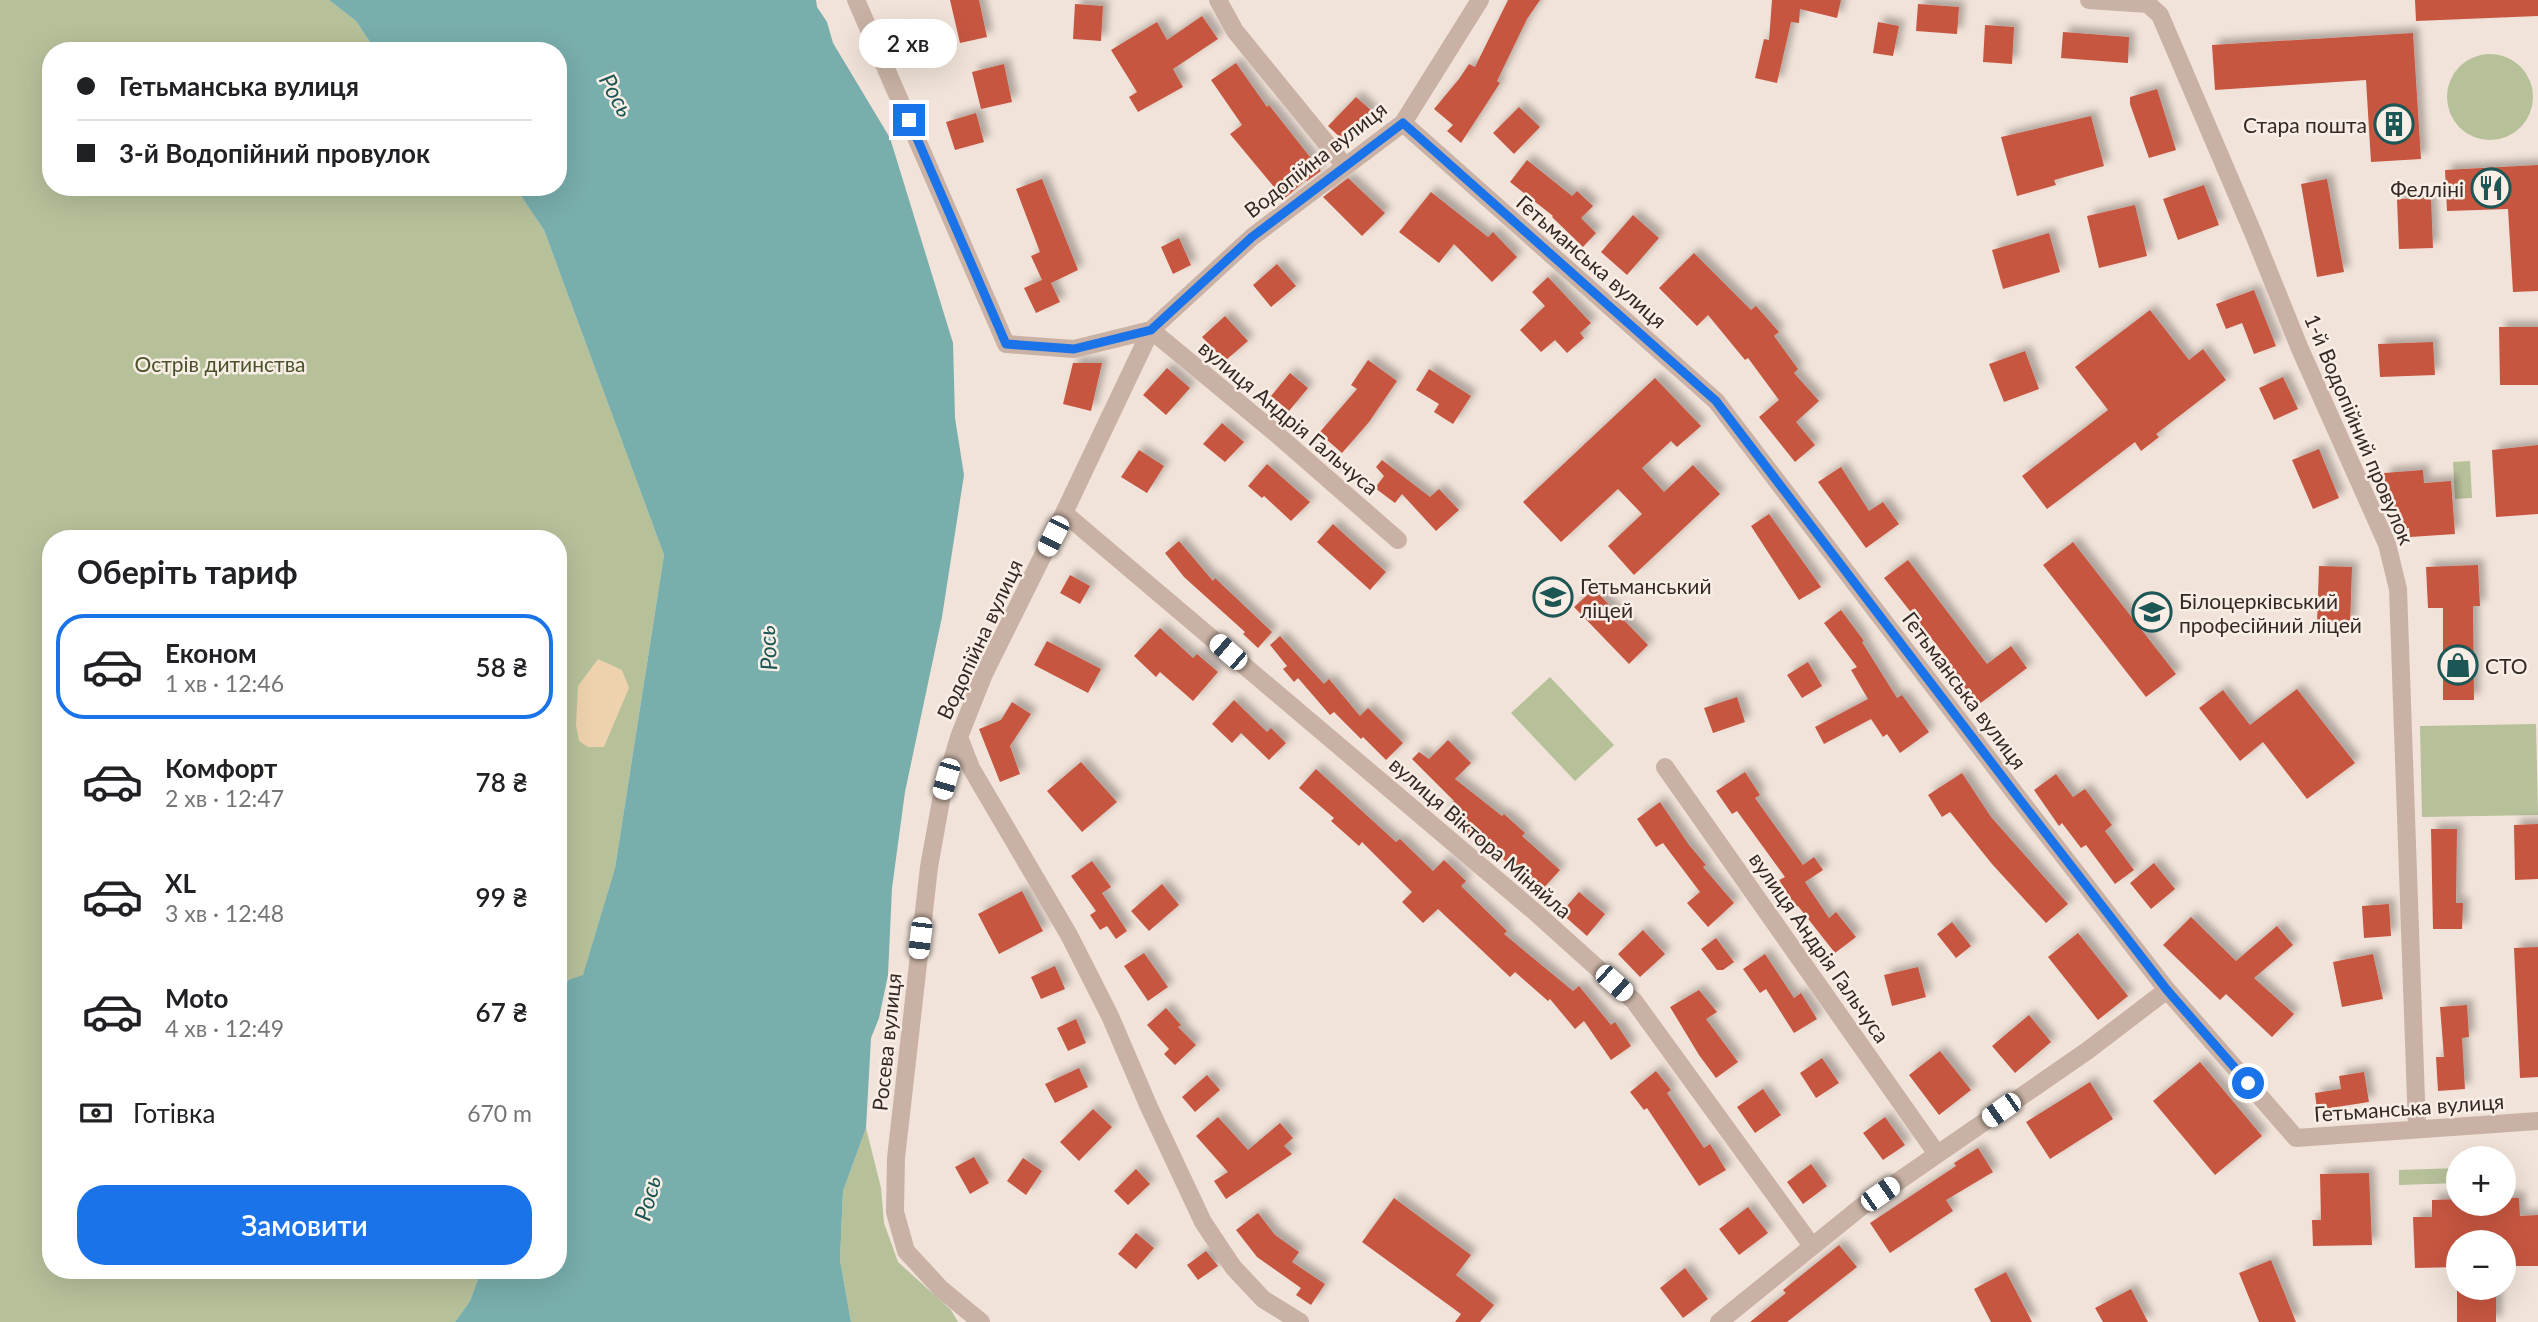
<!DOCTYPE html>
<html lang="uk">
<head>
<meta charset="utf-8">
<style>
	:root { --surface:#fff; --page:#f2f2f2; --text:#202124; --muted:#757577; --line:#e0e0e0; --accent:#1a73e8 }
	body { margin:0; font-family:Lato,sans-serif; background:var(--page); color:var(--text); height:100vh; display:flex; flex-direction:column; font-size:26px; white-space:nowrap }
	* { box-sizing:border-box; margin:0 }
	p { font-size:23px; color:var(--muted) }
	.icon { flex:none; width:38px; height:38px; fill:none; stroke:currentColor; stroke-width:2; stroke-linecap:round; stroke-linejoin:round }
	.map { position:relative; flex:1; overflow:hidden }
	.side { position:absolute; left:42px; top:530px; width:525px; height:749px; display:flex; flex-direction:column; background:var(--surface); border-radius:28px; box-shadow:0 7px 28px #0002 }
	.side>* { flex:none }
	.banner { position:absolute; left:42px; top:42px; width:525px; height:154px; border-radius:28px; box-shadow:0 7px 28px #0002; display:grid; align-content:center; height:154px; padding:0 35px; background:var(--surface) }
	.fabs { position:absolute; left:2446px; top:1146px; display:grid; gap:14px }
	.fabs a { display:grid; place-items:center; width:70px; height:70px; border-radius:50%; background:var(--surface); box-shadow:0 7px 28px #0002; font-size:35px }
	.end { position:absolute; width:32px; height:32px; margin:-16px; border:9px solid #1a73e8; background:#fff; box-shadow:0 0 0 4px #fff }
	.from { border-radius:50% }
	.bubble { position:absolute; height:49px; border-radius:24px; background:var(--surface); box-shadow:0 7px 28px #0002; font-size:23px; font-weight:600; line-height:49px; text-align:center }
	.car { position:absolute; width:21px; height:42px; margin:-21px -10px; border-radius:9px; box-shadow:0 0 5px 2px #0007; background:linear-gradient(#fff 24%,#345 0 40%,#fff 0 76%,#345 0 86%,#fff 0) }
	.banner b { display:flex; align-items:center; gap:24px; height:66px; font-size:26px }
	.banner b+b { border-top:2px solid var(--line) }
	.banner i { width:18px; height:18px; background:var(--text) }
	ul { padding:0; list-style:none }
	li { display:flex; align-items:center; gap:21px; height:105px; margin:0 14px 10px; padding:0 21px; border:4px solid transparent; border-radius:28px }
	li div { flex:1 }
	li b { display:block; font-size:26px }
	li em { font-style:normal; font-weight:600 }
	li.on { border-color:var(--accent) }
	li>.icon { width:63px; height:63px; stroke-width:1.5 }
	h2 { padding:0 35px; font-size:32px; line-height:84px }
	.pay { display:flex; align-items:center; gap:18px; height:77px; padding:0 35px; font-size:26px }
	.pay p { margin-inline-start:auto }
	.button { display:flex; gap:14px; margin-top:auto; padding:14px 35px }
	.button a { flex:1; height:80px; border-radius:28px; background:var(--accent); color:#fff; font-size:28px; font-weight:600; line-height:80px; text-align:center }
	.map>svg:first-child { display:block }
	.green { fill:#b6c099 }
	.sand { fill:#eed2ae }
	.water { fill:#78aeac }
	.building { fill:#c75641; filter:url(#shadow) }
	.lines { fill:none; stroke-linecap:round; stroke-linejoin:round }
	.street { stroke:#c9b2a5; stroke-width:18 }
	.route { stroke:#1a73e8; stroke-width:9 }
	.labels { text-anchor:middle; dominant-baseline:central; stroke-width:5; stroke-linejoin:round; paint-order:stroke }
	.poi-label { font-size:21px; fill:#352926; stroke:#f9eee5; text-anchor:start }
	.street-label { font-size:21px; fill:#352926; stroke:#f9eee5 }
	.park-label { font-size:21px; fill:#48532a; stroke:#f9eee5 }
	.water-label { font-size:23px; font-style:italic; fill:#1c5655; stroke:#f9eee5 }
</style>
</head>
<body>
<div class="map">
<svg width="2538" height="1322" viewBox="0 0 2538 1322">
	<defs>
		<filter id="shadow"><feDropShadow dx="6" dy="-6" stdDeviation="3.5" flood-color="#0004"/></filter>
	</defs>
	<rect width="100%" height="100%" fill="#f1e3d9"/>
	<path class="green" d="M0,0h329l27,21 20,30h-325v136h464l29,43 120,325 -49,313 -32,108 -15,4 -10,30v-471h-507v731l430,1 -11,30 -15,21h-455z
		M2447 97a43 43 0 1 1 86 0a43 43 0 1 1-86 0Z
		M2470,461l2,37 -17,1 -2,-37z
		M1550,677l64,68 -39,36 -64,-68z
		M2536,724l2,91 -116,2 -2,-91z
		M866,1128l15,60 3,35 14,39 53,48 7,12h-107l-11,-62 3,-69z
		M2459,1168v15l-60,2v-15z"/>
	<path class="sand" d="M598,659l24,11 7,18 -25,59h-16l-9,-6 -3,-16 2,-39z"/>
	<path class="water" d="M329,0h487l1,7 10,15 6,21 57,95 63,205 2,75 9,57 -22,142 -37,175 -13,96 -4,87 -9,43 -8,20 -5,90 -23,63 -3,69 11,62h-396l15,-21 11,-30 77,-1v-260l10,-30 15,-5 32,-107 49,-313 -120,-325 -29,-43h43v-136h-182l-20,-30z"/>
	<path class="building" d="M950,0h29l8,37 -27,6z
		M1508,0h32l-13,19 -30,62 3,2 -39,60 -14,-12 6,-6 -19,-16 25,-30 10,-15 6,3z
		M1772,0h69l-4,18 -37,-9 -1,14 -8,-1 -14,61 -22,-5 9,-39 5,1z
		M2415,0h123v16l-122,5z
		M1075,4l28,2 -2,35 -28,-2z
		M1918,4l41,3 -2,27 -41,-3z
		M1202,16l16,23 -45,30 10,18 -45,25 -9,-15 8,-5 -26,-42 46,-28 10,18z
		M1878,22l21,4 -6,30 -20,-3z
		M1985,25l29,2 -2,37 -29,-2z
		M2063,32l66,5 -1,26 -67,-5z
		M2413,33l8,126 -50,3 -5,-82 -151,10 -3,-45z
		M1236,63l31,44 2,-2 52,66 -14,10 -1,-1 -22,19 -54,-65 12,-9 -31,-45z
		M1004,64l8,38 -31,7 -9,-37z
		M2157,89l19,61 -27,8 -19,-54v-7z
		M1356,97l17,15 -28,30 -17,-16z
		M1519,107l21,20 -26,27 -21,-21z
		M976,113l8,29 -29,8 -9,-28z
		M2091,116l13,50 -50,14 2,5 -39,11 -16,-59z
		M1527,160l45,36 5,-5 16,15 -12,12 15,15 -13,14 -31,-30 1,-1 -43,-34z
		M2538,165v126l-25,1 -5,-83 -61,2 -2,-41z
		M1348,178l37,35 -23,23 -39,-39z
		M1042,179l36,91 -27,13 9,19 -24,11 -12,-25 18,-8 -11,-24 9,-4 -24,-63z
		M2327,179l17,93 -27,5 -16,-93z
		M2204,185l15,40 -41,15 -15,-41z
		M1431,192l57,45 5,-5 24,25 -25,25 -38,-38 -15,19 -40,-31z
		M2431,198l2,50 -34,1 -2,-50z
		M2135,205l12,51 -48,12 -12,-52z
		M1633,215l26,23 -32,37 -26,-23z
		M2049,233l11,39 -57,17 -11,-39z
		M1179,238l12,27 -18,9 -12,-27z
		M1694,253l57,57 5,-4 23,26 -5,4 24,33 -4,4 25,28 -23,21 19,23 -20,17 -36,-45 20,-17 -31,-42 -3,2 -37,-45 -11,11 -38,-38z
		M1277,264l19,22 -25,21 -18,-22z
		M1548,277l43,46 -11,10 4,5 -17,15 -12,-13 -14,12 -21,-22 25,-24 -13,-14z
		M2254,290l22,56 -22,8 -12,-31 -16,6 -10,-25z
		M2150,310l39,50 14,-11 23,31 -70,54 3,3 -18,14 -6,-9 -88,67 -25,-33 86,-66 -33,-43z
		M1225,316l23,25 -23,20 -23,-24z
		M2499,327h39v58h-38z
		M2433,342l2,33 -55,2 -2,-33z
		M2025,351l14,38 -35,13 -15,-38z
		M1368,360l29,21 -28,41 -27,31 -23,-20 38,-44 -6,-4z
		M1073,363h29l-11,48 -28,-7z
		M1167,368l23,20 -24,27 -23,-20z
		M1429,369l42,27 -18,28 -19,-12 5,-8 -23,-14z
		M1290,373l18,15 -19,23 -18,-15z
		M2283,377l15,32 -24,11 -15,-32z
		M1655,378l46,48 -24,21 -6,-6 -29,27 22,24 29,-27 27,29 -86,81 -26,-29 34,-32 -24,-25 -57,53 -38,-40z
		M1222,423l22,19 -19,20 -22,-18z
		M2538,445v69l-42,3 -4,-67z
		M2319,449l20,49 -26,11 -21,-49z
		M1139,450l25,16 -17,27 -26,-16z
		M1382,460l48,37 9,-8 20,21 -23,21 -34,-37 -7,9 -20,-15 9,-12 -8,-9z
		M1267,464l43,38 -19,19 -27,-25 -2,2 -14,-12z
		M1841,467l28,44 14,-9 16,22 -33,24 -48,-66z
		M2423,470l1,13 27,-2 4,53 -45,3 -1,-9 -16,1 -5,-12 -4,-44z
		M1769,514l52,73 -22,13 -48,-74z
		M1333,524l53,48 -16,18 -53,-48z
		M1179,541l34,40 2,-3 57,54 -14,16 -15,-14 2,-2 -61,-55 -19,-24z
		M2073,542l103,132 -30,23 -103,-132z
		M1908,560l79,104 24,-18 16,22 -49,37 -31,-41 3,-2 -66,-84z
		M2478,565l2,41h-7l1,94h-31v-92h-15l-2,-41z
		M2319,566l33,1 -2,58 -33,-1z
		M1070,575l20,11 -10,18 -20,-11z
		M1594,589l54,56 -19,19 -55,-57z
		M1841,610l23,31 -2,1 35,56 5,-3 27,37 -29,21 -13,-19 -4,3 -12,-18 -47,25 -9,-17 53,-28 -17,-29 6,-3 -33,-44z
		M1160,628l33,30 4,-4 21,18 -25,29 -33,-29 -4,5 -22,-21z
		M1280,636l44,48 5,-5 31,37 8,-8 35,35 -17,17 -23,-23 -2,2 -27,-27 -4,3 -32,-37 -4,4 -11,-13 4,-3 -17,-21z
		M1047,641l54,28 -13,24 -54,-28z
		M1808,662l14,24 -20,12 -15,-23z
		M2297,689l58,74 -48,36 -44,-57 -23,19 -41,-53 24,-18 27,35z
		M1737,697l8,25 -32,11 -9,-25z
		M1234,700l33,32 4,-4 15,15 -17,17 -28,-27 -9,10 -20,-19z
		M1012,702l19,12 -21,32 10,28 -20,8 -21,-53 22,-9z
		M1448,740l23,23 -16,16 47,37 2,-2 21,19 -3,3 38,34 -20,22 -38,-34 -5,6 -21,-19 2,-3 -35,-27 11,-14 -42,-42 7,-7 10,7z
		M1081,762l36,40 -35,30 -35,-41z
		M1316,769l80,73 4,-3 33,32 11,-11 22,21 -5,5 46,45 -3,3 69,57 6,-5 32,39 4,-3 16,24 -20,14 -27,-39 -9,8 -25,-30 -2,2 -33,-29 -5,5 -72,-68 -15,14 -21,-21 10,-10 -50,-50 -3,4 -28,-25 3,-3 -35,-30z
		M1745,772l15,23 -5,3 48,67 11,-8 9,13 -18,12 24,36 7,-6 20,25 -21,16 -37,-47 -2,1 -17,-27 6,-3 -48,-66 -5,3 -16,-23z
		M1962,773l29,44 77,87 -22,19 -54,-59 -42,-52 -8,5 -14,-22z
		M2056,774l17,23 12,-8 27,36 -7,6 29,39 -19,14 -29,-39 -5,3 -19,-25 -3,3 -25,-36z
		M1660,802l29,43 17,20 -3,2 31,36 -26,24 -21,-24 13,-11 -37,-49 -7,4 -19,-28z
		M2538,824v55l-23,1 -1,-55z
		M2431,829h26l-1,74h7l-1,26h-29z
		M1092,861l19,26 -9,6 25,38 -11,8 -9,-13 -7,4 -10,-15 6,-4 -25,-35z
		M2154,863l21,26 -24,20 -21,-26z
		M1162,884l17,21 -30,26 -18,-20z
		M1022,891l21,40 -44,23 -21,-40z
		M1579,892l26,22 -18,22 -26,-23z
		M2389,904l2,32 -27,2 -2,-32z
		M2191,917l45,44 41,-35 16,19 -39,33 40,36 -22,23 -46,-43 -6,6 -57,-55z
		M1952,922l19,24 -15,12 -19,-24z
		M1643,930l22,24 -25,23 -22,-23z
		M2078,933l50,63 -30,24 -50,-63z
		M1716,938l18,24 -11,8h-6l-16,-21z
		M2538,947v130l-18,1 -6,-130z
		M1144,953l24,34 -20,14 -24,-35z
		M1765,954l29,44 7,-5 16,26 -23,14 -28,-44 -6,4 -17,-24z
		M2373,954l10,45 -41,8 -9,-45z
		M1055,966l10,23 -24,10 -10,-22z
		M1918,967l8,30 -34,9 -8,-31z
		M1699,990l18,22 -11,7 32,43 -22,16 -17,-23 -29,-48z
		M2467,1005l2,32 -7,1 3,51 -27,2 -2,-34h8l-4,-50z
		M1166,1008l15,17 -3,2 18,18 -21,20 -11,-11 5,-5 -22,-24z
		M2029,1015l22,27 -36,31 -23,-27z
		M1076,1019l10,24 -18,8 -11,-23z
		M1940,1051l31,39 -32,25 -30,-40z
		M1822,1058l17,25 -23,15 -16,-25z
		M2200,1062l62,74 -47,39 -62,-74z
		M1079,1068l9,19 -33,16 -10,-19z
		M1656,1071l15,19 -4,3 37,55 6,-4 16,26 -27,16 -52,-78 -3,2 -14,-18z
		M2364,1072l5,30 -52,8 -2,-17 26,-4 -2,-13z
		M1207,1075l13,15 -25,22 -13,-15z
		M2090,1082l23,37 -63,40 -24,-37z
		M1763,1089l18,26 -26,18 -18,-26z
		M1093,1109l19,18 -33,34 -19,-19z
		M1218,1117l30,33 32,-27 13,15 -9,8 8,8 -66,45 -12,-18 14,-9 -32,-36z
		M1885,1117l20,28 -22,15 -20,-27z
		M1978,1148l15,24 -47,28 7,11 -63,42 -20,-30 86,-57 -2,-3z
		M974,1157l15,26 -19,11 -15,-27z
		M1023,1158l19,13 -16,24 -19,-14z
		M1811,1164l16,22 -24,18 -16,-22z
		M1136,1169l14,15 -22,21 -14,-14z
		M2369,1173l3,72 -59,1 -1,-26h9l-1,-46z
		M1394,1198l77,57 -15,20 38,30 -14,17h-25l6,-8 -99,-72z
		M2504,1198h15l1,18 18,-1v51h-34v-24h-45v25l-44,1 -2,-51h19v-17l27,-1v5h45z
		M1748,1207l20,26 -29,22 -20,-26z
		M1258,1213l17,22 24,17 -7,10 33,22 -14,21 -15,-10 5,-7 -44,-31 -21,-27z
		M1136,1233l18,15 -18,21 -18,-15z
		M1839,1245l18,22 -70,55h-37l36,-29 -3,-3z
		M1206,1251l12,15 -20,14 -11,-15z
		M2271,1260l25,62h-37l-20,-49z
		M1685,1268l23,31 -25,19 -23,-30z
		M2006,1272l26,50h-41l-17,-33z
		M2457,1288h39v34h-39z
		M2131,1289l17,33h-45l-8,-14z"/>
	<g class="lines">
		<path class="street" d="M856,0l150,344 68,5 77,-19 122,101 125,109
			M1218,0l17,31 110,135
			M2089,0l59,4 12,11 94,220 46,114 87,195 11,45 19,539
			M1403,123l313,278 301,395 150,194 129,148 242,-17
			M1064,513l471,399 99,89 178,245
			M959,737l-17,58 -13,72 -33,291 -1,54 11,39 35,38 40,33
			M1665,767l272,387
			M1300,1322l-37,-23 -30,-32 -30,-45 -54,-115 -39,-91 -41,-81 -98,-167 -12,-31 25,-63 80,-161 87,-183 101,-93 151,-114 77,-123
			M1719,1322l142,-115 226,-156 80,-61"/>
	</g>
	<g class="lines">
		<path class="route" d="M909,120l97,224 68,5 77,-19 101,-93 151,-114 313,278 301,395 150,194 81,93"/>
	</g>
	<defs>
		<g id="building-ring" transform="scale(2.0125)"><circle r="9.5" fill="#f9eee5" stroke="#1c5655" stroke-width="1.5"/><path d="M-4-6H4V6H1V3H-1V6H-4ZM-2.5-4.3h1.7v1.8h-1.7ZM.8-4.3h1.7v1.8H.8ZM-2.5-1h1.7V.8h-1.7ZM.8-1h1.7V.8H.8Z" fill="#1c5655"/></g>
		<g id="restaurant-ring" transform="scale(2.0125)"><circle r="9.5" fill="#f9eee5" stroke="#1c5655" stroke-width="1.5"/><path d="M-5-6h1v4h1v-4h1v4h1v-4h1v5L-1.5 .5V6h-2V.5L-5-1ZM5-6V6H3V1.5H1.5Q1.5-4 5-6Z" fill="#1c5655"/></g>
		<g id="school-ring" transform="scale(2.0125)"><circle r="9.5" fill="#f9eee5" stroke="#1c5655" stroke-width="1.5"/><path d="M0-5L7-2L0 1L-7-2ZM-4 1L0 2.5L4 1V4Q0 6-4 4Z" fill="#1c5655"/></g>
		<g id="university-ring" transform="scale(2.0125)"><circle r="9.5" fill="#f9eee5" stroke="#1c5655" stroke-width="1.5"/><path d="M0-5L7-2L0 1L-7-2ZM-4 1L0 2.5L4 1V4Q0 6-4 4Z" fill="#1c5655"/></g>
		<g id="shop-ring" transform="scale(2.0125)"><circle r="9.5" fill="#f9eee5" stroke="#1c5655" stroke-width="1.5"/><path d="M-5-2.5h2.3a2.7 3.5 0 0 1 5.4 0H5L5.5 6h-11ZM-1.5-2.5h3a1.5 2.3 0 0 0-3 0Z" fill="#1c5655"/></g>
	</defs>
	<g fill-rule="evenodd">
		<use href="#building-ring" x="2394" y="124"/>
		<use href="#restaurant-ring" x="2491" y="188"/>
		<use href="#school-ring" x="1553" y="597"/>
		<use href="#university-ring" x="2152" y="612"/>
		<use href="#shop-ring" x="2458" y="665"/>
	</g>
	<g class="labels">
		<g class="poi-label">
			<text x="2367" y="124" text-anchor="end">Стара пошта</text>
			<text x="2464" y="188" text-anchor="end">Фелліні</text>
			<text x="1580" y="585">Гетьманський<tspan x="1580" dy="24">ліцей</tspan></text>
			<text x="2179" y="600">Білоцерківський<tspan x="2179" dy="24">професійний ліцей</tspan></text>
			<text x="2485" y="665">СТО</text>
		</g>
		<g class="street-label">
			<text transform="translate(1315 159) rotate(-38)">Водопійна вулиця</text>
			<text transform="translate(1592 261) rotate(41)">Гетьманська вулиця</text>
			<text transform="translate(1289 417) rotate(40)">вулиця Андрія Гальчуса</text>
			<text transform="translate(2360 429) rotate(67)">1-й Водопійний провулок</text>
			<text transform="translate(979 639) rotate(-65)">Водопійна вулиця</text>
			<text transform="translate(1965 690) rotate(53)">Гетьманська вулиця</text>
			<text transform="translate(1481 837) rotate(41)">вулиця Віктора Міняйла</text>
			<text transform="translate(1820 947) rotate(55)">вулиця Андрія Гальчуса</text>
			<text transform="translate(886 1042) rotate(-84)">Росева вулиця</text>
			<text transform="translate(2409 1107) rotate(-4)">Гетьманська вулиця</text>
		</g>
		<g class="park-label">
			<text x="220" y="363">Острів дитинства</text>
		</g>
		<g class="water-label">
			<text transform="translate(617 95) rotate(61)">Рось</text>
			<text transform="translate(767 648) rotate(-93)">Рось</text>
			<text transform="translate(647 1198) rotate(-75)">Рось</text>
		</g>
	</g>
</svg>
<div class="fabs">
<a>+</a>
<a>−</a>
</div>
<i class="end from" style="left:2248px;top:1083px"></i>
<i class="end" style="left:909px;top:120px"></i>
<div class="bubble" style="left:859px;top:19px;width:98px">2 хв</div>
<i class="car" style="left:1053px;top:536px;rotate:207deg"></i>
<i class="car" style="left:1228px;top:652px;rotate:311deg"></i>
<i class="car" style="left:946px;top:779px;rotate:196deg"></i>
<i class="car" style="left:920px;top:938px;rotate:187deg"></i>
<i class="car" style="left:1614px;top:983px;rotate:132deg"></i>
<i class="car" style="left:2001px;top:1110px;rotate:235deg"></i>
<i class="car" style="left:1880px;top:1194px;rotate:55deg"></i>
<div class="banner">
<b><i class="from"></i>Гетьманська вулиця</b>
<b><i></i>3-й Водопійний провулок</b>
</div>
<section class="side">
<h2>Оберіть тариф</h2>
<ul>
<li class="on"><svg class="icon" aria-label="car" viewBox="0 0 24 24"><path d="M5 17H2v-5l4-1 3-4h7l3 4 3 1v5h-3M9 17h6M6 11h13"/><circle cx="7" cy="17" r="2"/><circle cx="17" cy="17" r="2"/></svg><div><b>Економ</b><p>1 хв · 12:46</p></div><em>58 ₴</em></li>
<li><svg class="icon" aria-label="car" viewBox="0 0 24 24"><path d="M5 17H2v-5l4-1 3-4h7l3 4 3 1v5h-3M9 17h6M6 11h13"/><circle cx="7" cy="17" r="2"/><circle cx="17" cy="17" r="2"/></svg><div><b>Комфорт</b><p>2 хв · 12:47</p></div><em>78 ₴</em></li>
<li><svg class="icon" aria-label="car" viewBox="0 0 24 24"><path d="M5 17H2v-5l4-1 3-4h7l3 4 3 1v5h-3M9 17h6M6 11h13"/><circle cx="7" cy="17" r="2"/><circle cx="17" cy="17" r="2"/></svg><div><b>XL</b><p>3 хв · 12:48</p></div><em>99 ₴</em></li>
<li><svg class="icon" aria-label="car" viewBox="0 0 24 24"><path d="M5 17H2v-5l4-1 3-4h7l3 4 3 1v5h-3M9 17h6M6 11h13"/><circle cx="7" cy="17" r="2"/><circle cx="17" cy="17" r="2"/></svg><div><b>Moto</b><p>4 хв · 12:49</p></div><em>67 ₴</em></li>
</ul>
<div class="pay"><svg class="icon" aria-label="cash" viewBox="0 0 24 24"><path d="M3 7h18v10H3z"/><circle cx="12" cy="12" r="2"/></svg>Готівка<p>670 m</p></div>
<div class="button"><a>Замовити</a></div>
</section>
</div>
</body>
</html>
